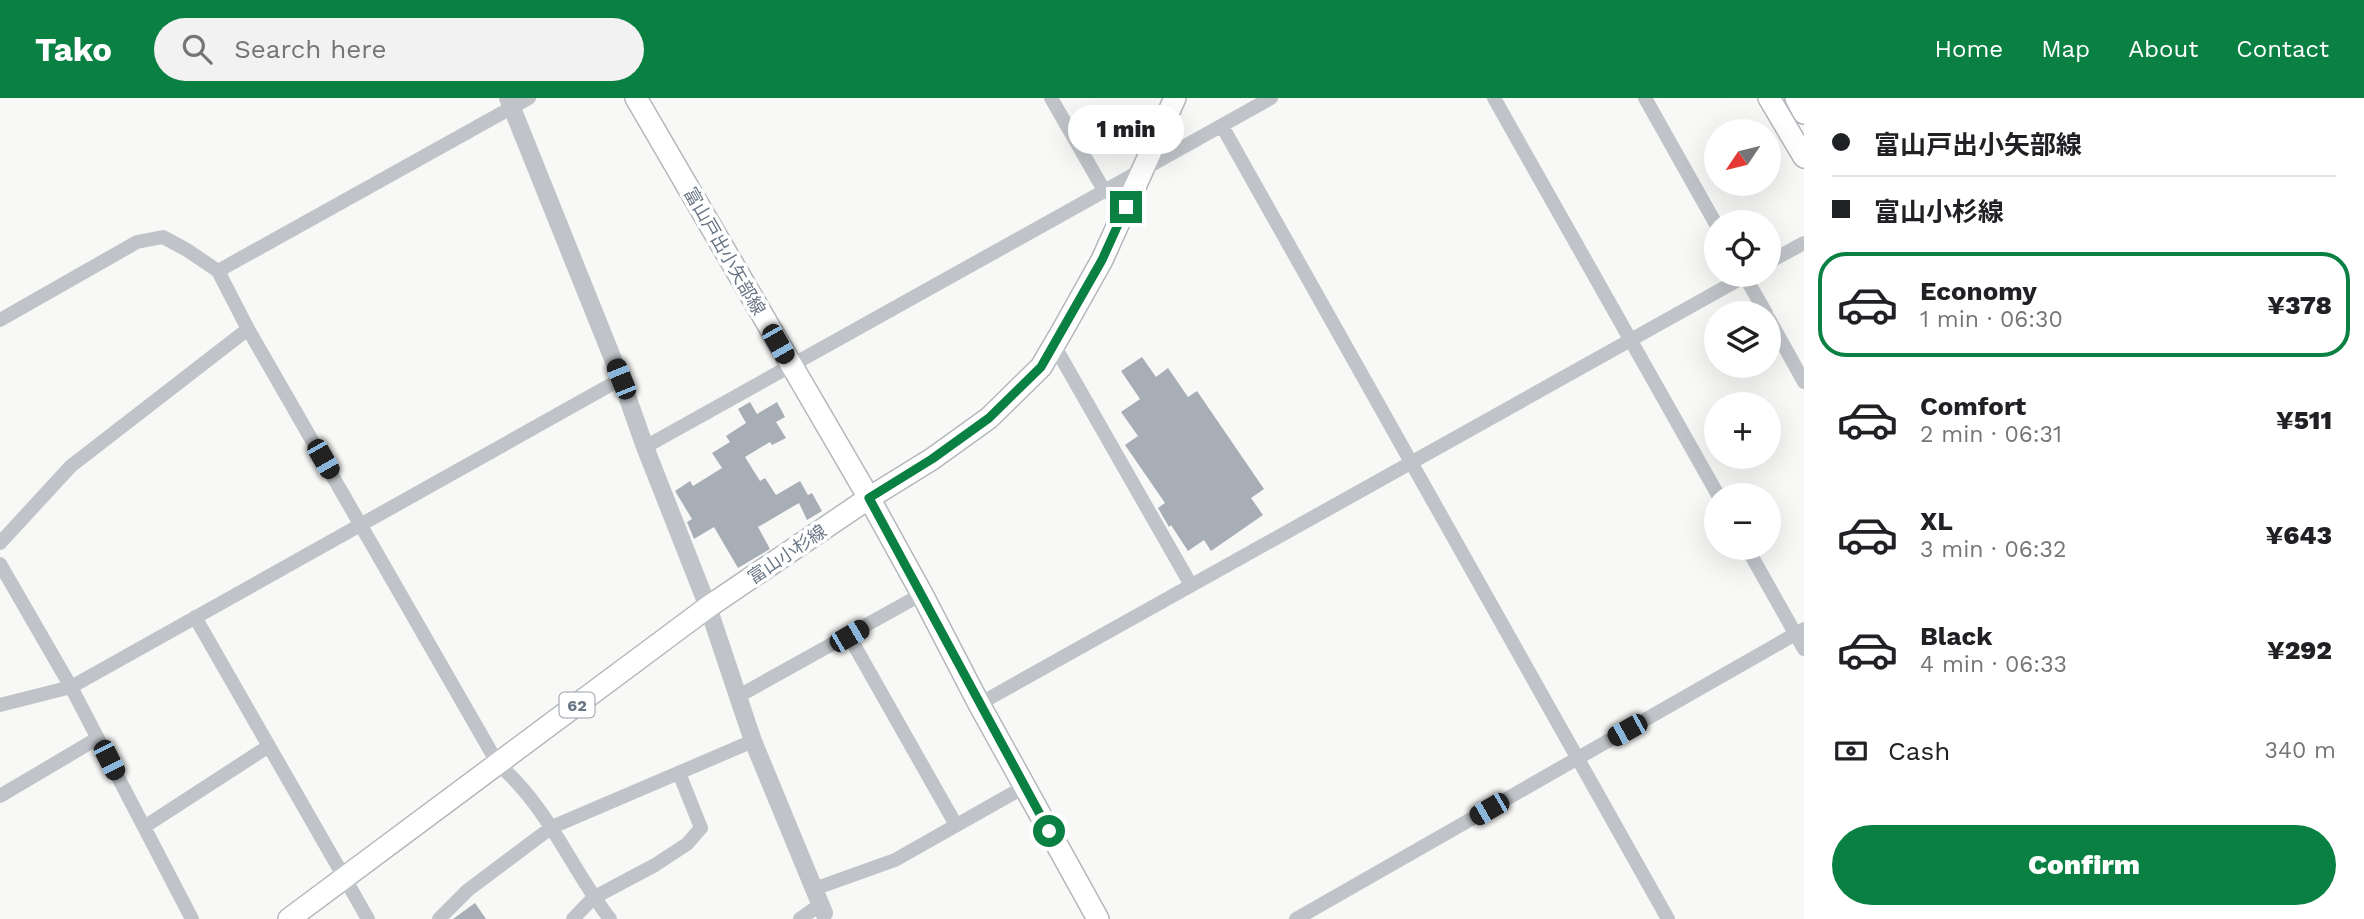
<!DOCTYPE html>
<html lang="en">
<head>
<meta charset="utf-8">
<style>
	:root { --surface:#fff; --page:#f2f2f2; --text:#202124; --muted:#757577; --line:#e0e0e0; --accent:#0b8043 }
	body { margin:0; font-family:"Work Sans","Noto Sans JP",sans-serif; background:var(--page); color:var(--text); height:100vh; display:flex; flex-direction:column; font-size:26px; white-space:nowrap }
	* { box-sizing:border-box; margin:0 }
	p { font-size:23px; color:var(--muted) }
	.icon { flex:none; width:38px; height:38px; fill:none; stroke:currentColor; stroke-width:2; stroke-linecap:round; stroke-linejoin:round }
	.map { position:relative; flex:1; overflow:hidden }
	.details { display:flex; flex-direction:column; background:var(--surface); width:560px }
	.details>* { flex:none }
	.banner { display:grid; align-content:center; height:154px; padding:0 28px; background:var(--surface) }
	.needle { width:46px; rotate:235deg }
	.fabs { position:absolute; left:1704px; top:21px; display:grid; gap:14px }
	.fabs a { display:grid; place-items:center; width:77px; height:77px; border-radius:50%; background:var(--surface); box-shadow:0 7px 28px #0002; font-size:35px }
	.end { position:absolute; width:32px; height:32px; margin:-16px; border:9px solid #0b8043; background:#fff; box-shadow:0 0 0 4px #fff }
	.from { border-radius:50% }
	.bubble { position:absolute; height:49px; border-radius:24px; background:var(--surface); box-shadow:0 7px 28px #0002; font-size:23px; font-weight:800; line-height:49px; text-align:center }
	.car { position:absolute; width:21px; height:42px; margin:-21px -10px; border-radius:9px; box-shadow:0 0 5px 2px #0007; background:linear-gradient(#222 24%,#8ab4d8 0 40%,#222 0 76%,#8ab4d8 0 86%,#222 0) }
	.banner b { display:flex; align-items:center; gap:24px; height:66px; font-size:26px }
	.banner b+b { border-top:2px solid var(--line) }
	.banner i { width:18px; height:18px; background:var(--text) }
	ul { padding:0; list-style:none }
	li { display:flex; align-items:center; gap:21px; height:105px; margin:0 14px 10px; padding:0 14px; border:4px solid transparent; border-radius:28px }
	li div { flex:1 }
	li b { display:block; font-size:26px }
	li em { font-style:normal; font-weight:800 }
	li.on { border-color:var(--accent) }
	li>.icon { width:63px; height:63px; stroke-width:1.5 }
	.pay { display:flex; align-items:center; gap:18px; height:77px; padding:0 28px; font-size:26px }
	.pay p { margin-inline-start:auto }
	.button { display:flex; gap:14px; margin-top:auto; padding:14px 28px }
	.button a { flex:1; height:80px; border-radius:42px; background:var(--accent); color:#fff; font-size:28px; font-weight:800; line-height:80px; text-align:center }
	header { display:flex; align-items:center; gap:42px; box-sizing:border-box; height:98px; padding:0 35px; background:var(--accent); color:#fff }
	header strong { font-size:33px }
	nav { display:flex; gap:38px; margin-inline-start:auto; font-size:24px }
	.search { width:490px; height:63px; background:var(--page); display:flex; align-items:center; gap:18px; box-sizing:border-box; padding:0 24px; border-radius:38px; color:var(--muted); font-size:26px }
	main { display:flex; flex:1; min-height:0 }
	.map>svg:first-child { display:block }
	.building { fill:#a7aeb6 }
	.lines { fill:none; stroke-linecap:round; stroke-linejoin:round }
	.primary-casing { stroke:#b4b8bd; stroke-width:24 }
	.minor { stroke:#c0c4c8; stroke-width:14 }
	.tertiary { stroke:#c0c4c8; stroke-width:18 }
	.primary { stroke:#fff; stroke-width:21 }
	.route { stroke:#0b8043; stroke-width:9 }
	.labels { text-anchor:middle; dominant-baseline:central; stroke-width:7; stroke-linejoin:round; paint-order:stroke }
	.shield { fill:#fff; stroke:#969faa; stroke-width:2 }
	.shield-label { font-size:16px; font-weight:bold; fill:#697686 }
	.street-label { font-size:18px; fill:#697686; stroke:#fff }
</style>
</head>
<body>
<header>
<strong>Tako</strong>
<div class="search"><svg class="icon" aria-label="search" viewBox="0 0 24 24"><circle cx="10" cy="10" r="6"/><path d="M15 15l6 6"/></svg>Search here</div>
<nav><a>Home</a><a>Map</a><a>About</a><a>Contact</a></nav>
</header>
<main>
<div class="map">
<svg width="1804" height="821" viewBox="0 0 1804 821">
	<rect width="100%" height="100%" fill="#f8f9f7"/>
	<path class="building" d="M1142,259l14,20 12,-9 20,29 9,-6 67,98 -13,9 12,17 -52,36 -7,-11 -16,11 -17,-26 -2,2 -11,-19 7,-5 -40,-58 13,-9 -17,-24 19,-13 -19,-28z
		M750,304l7,12 20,-12 8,15 -9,5 10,16 -14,7 -2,-3 -25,15 15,24 5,-3 11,17 24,-14 8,14 4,-2 10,18 -15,9 -8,-17 -41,24 12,22 -32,19 -24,-41 -20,12 -7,-17 5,-3 -17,-28 15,-10 3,5 29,-18 -10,-15 18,-11 -4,-6 20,-13 -8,-14z
		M475,805l11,16h-33z"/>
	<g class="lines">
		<g class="primary-casing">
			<path id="primary" d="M636,0l233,400 53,96 57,110 119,215
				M1769,0l35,59
				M1796,0l8,15
				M289,821l419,-312 161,-109 63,-39 57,-41 52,-51 20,-34 41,-73 73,-162"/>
		</g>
		<path class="minor" d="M1051,0l54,94
			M1494,0l224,397
			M1645,0l72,128
			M1222,28l446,793
			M1769,164l35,-19
			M218,173l311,-173
			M1744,177l22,38
			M1769,221l35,63
			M0,222l137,-78 26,-5 24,13 31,21 30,58 250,435c51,44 72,103 112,155
			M1054,247l137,240
			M645,349l626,-349
			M0,445l71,-77 177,-137
			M1747,450l57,101
			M0,466l71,123 121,232
			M195,519l173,302
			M849,538l107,189
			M737,599l185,-103
			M979,606l768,-429
			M0,607l71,-18 550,-308
			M0,698l98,-58
			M144,729l125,-81
			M814,791l81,-29 129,-73
			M439,821l29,-29 84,-63 201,-86
			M573,821l20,-21 62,-33 32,-21 14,-16 -22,-55
			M800,821l21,-15
			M1296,821l508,-290"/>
		<path class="tertiary" d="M508,0l113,281 24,68 63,160 45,134 71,172"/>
		<use href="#primary" class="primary"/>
	</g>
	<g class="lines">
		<path class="route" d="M1049,733l-180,-333 63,-39 57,-41 52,-51 61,-107 24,-53"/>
	</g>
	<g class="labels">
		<rect class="shield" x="559.5" y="594.5" width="35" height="25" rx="5"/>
		<g class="shield-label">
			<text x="577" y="607">62</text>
		</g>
		<g class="street-label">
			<text transform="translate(725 153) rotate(60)">富山戸出小矢部線</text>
			<text transform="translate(787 456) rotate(-34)">富山小杉線</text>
		</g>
	</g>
</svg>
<div class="fabs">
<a><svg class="needle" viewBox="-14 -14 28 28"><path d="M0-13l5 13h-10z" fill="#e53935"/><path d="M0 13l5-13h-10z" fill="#757577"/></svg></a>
<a><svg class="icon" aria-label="locate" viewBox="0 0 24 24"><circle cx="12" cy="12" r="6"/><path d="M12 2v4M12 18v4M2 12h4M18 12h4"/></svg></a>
<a><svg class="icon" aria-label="layers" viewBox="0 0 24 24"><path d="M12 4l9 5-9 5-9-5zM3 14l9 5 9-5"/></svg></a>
<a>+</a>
<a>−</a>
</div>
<i class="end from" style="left:1049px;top:733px"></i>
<i class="end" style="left:1126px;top:109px"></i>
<div class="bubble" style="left:1068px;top:7px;width:116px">1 min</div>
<i class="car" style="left:778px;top:246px;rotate:150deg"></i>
<i class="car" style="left:621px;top:281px;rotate:338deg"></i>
<i class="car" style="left:323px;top:361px;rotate:150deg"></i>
<i class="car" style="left:849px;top:538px;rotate:60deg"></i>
<i class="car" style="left:1627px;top:632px;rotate:241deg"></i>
<i class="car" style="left:109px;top:662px;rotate:153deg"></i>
<i class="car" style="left:1489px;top:711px;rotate:240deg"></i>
</div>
<section class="details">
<div class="banner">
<b><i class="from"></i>富山戸出小矢部線</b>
<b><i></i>富山小杉線</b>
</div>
<ul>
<li class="on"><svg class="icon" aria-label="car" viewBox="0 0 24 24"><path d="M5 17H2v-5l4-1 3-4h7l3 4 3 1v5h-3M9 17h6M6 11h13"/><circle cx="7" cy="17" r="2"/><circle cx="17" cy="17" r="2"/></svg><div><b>Economy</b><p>1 min · 06:30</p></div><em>¥378</em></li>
<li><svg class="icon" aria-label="car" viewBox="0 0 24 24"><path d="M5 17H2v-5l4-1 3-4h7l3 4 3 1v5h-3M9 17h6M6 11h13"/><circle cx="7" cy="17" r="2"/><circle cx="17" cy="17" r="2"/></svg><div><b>Comfort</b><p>2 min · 06:31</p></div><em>¥511</em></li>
<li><svg class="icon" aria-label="car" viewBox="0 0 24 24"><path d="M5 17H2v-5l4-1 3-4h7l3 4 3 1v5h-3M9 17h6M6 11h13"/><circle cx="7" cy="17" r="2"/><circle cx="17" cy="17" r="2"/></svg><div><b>XL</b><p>3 min · 06:32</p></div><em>¥643</em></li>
<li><svg class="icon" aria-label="car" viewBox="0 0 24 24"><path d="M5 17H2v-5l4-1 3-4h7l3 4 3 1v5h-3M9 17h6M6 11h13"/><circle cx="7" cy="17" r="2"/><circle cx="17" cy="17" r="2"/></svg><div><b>Black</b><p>4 min · 06:33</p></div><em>¥292</em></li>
</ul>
<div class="pay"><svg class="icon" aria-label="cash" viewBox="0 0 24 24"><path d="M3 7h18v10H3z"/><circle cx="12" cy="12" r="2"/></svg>Cash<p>340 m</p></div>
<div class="button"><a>Confirm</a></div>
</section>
</main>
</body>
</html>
